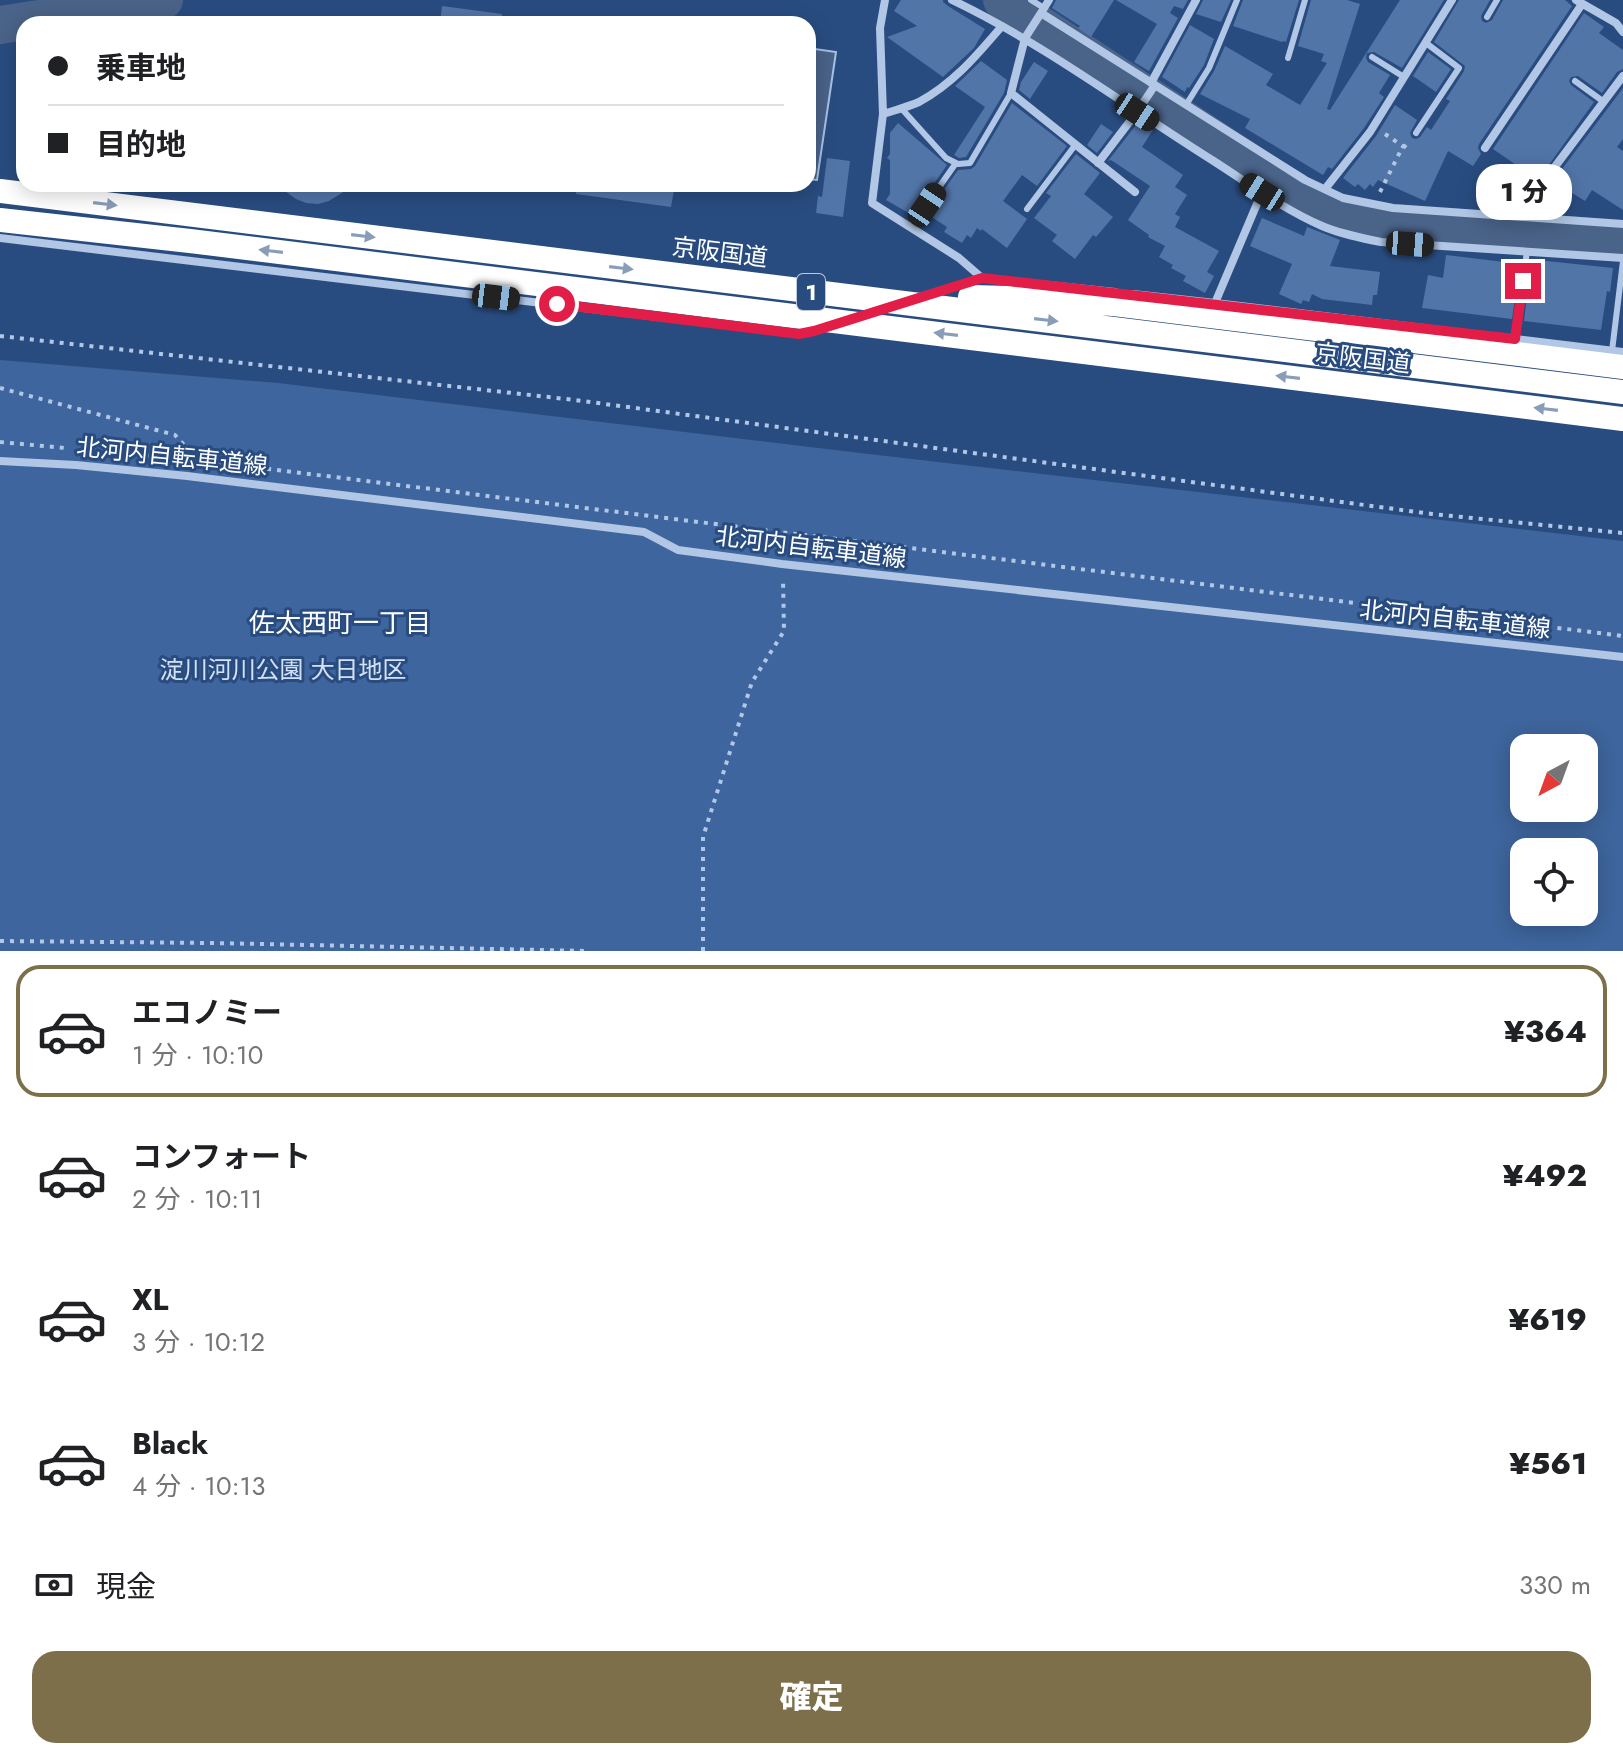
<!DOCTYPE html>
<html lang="ja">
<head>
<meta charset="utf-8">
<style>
	:root { --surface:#fff; --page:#f2f2f2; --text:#202124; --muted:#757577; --line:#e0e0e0; --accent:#7c6f4a }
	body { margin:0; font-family:Jost,"Noto Sans JP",sans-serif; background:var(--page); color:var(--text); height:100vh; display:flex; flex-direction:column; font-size:30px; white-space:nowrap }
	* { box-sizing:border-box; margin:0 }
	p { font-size:26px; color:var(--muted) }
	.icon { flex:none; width:44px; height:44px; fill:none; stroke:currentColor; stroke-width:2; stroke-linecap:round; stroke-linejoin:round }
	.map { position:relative; height:951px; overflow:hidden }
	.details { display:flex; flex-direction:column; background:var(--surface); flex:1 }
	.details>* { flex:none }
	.top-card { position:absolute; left:16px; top:16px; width:800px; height:176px; border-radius:24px; box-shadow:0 4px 20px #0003; display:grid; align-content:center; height:176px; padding:0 32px; background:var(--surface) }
	.needle { width:52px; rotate:221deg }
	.buttons { position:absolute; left:1510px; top:734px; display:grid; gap:16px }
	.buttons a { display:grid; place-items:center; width:88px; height:88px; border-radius:16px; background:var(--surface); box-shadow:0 4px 20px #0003; font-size:40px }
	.end { position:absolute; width:36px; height:36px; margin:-18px; border:10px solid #e11d48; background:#fff; box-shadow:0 0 0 4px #fff }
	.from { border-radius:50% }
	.bubble { position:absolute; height:56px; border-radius:24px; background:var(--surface); box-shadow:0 4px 20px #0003; font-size:26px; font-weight:800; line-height:56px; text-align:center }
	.car { position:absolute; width:24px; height:48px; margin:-24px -12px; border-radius:10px; box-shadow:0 0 6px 2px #0007; background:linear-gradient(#222 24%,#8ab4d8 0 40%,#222 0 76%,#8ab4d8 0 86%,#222 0) }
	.top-card b { display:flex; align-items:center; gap:28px; height:76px; font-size:30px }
	.top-card b+b { border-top:2px solid var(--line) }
	.top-card i { width:20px; height:20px; background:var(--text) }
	ul { padding:14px 0 0; list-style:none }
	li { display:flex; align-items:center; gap:24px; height:132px; margin:0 16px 12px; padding:0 16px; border:4px solid transparent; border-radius:24px }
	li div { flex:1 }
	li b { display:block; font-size:30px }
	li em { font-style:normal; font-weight:800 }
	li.selected { border-color:var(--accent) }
	li>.icon { width:72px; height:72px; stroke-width:1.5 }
	.pay { display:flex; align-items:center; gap:20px; height:88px; padding:0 32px; font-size:30px }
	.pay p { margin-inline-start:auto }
	.primary-button { display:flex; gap:16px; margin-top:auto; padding:16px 32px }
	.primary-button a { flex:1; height:92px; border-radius:24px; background:var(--accent); color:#fff; font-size:32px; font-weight:800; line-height:92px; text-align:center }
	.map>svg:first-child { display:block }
	.green { fill:#3e659d; fill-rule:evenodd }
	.water { fill:#4a6388; stroke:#a6c1e6; stroke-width:2 }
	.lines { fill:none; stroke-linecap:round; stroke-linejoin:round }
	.river { stroke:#4a6388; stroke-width:38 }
	.building { fill:#5275a8 }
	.path { stroke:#b1c7e5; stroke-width:4; stroke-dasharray:4 6; stroke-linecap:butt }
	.lane { stroke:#b1c7e5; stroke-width:6 }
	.street { stroke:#b1c7e5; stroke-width:8 }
	.highway { stroke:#fff; stroke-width:24 }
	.highway-bridge { stroke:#fff; stroke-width:24 }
	.oneway { fill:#899db9 }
	.route { stroke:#e11d48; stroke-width:10 }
	.labels { text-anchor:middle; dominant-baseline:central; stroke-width:6; stroke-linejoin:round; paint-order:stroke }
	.shield { fill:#294c80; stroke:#bfc9d9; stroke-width:2 }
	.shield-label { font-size:22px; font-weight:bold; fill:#fff }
	.street-label { font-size:24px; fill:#fff; stroke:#294c80 }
	.park-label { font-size:24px; fill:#d4e1f5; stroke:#294c80 }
	.neighbourhood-label { font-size:26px; fill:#fff; stroke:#294c80 }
</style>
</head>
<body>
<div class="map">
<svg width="1623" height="951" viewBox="0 0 1623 951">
	<rect width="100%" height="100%" fill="#294c80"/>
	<path class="green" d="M0,360l278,23 582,70 763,88v410h-1623zM1524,748h60v60h-60zM1524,852h60v60h-60z"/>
	<path class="water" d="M808,48l28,4 -19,128 -9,-1z"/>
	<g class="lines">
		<path class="river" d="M1002,0l291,191 42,21 42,10 246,17
			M0,25l164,-25"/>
	</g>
	<path class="building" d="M901,0h42v2l5,4 37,23 -11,19 -31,29 -56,-40 30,-11 -23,-15z
		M1056,0h58l-23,37 -13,-9 2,-2 -28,-18z
		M1116,0h72l-5,9 -9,-3 -4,7 8,5 -29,53 -15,-9 23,-38z
		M1203,0h28l-10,22 -25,-8z
		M1243,0h56l-13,42 -3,-1 -1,1 -49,-16z
		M1311,0h36l13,4 -33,105 3,1 70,-110h44l-42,68 -28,-16 -7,1 -1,5 2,4 22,13 -11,18 5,4 -20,31 -32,41 -4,-2 -5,8 -78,-47 5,-9 -50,-25 14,-23 11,-25 48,28 -7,11 34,20 27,-42 -6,-2 3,-7 -26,-8z
		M1459,0h31l-9,16 1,5 4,2 6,-3 11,-20h62l7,6 -93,138 -1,4 3,6 -8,12 -25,-15 -23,50 -47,-21 -5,7 -3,-3 -5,6 -7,-6 -3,3 -12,-9 33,-42 19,-31 22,15 -7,13 2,5 4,1 4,-2 7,-10 4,3 19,-29 -4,-2 18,-28 1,-5 -31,-24z
		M442,6l60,8 -1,10h-61z
		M1584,13l20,14 -5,6 24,17v19l-6,3 -15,21 -24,-17 -7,1 -2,4 2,4 23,17 -56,78 -45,-31z
		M1190,25l24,14 -10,26 -15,23 -2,-1 -2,5 -23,-15z
		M1428,52l23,17 -15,23 -23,-16z
		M981,61l26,19 -3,13 -38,64 -7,1 -5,-3 31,-48 -30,-21z
		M1034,62l14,9 -18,28 -11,-9 2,-8z
		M1623,88v51l-6,8 6,4v59l-31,-20 -7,11 -32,-20z
		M1012,103l55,43 -30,40 -15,-11 -19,26 24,18 -20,29 -25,-19 -1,2 -4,-3 -6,10 -4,-3 -5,8 -18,-11 3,-5 -20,-13 31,-44 13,-1 4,-3z
		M1139,121l14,9 -11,17 41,28 -8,12 12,8 -12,19 5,3 -5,10 44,24 -12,21 7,4 -9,17 -22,-12 3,-5 -15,-8 2,-3 -14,-8 6,-11 -17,-9 1,-2 -21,-15 22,-34 -39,-26 -3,1z
		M898,123l49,42 -35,50 -26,-15 4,-6v-34l-3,-2 3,-4v-21z
		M1101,124l12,8 -16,21 -10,-8z
		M1076,154l24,19 -16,21 29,23 -17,20 -3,-2 -18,24 -23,-18 5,-6 -23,-17 17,-22 -5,-3z
		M827,158l23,3 -7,56 -27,-4 2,-17 4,1z
		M275,184h81l-27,17 -11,3 -12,-1 -10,-4z
		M577,184h98l-4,23 -95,-13z
		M1262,218l42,18 3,-9 33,13 -10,26 50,6 -3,23h-4l-1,10 -50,-6 -10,-5 -3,8 -6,-2 -2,4 -22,-10 13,-30 -42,-18z
		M1446,255l58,7 -1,4 16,2 -7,51 -90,-11 6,-33 15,3z
		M1537,260l76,8 -3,24 -3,-1 -6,39 -77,-9 6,-51 6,1z"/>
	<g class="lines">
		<path class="path" d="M1385,134l19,13
			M1380,192l20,-40 9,-11
			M0,336l575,64 857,114 191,19
			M0,388l175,47 10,11 3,13
			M0,442l65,6
			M118,453l70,6 1435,177
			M0,941l213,2 376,8
			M703,951v-114l49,-155 32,-51 -1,-53"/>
		<path class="lane" d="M1031,0l13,8
			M1487,17l10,-17
			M1372,57l32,20
			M1288,58l17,-58
			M1575,81l29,21
			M1186,105l23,-37 28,-68
			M901,108l45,50 12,6 12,-1 41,-70
			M1416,133l43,-65 -33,-25
			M1027,209l49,-65
			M911,227l45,-64
			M1515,339l12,-88
			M1612,351l11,-90"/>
		<path class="street" d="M885,0l-5,28 3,86 -11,89 87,55 23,20
			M952,0c92,44 174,106 260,160 36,23 71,49 110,66 19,8 39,12 59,16l242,16
			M1049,0l-8,13 264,167 38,18 50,10 230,16
			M1576,0l40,23 7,9
			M1041,13l-16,25 -14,55 124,99
			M1151,83l45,-83
			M883,114c12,-4 25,-7 36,-12 35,-19 58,-47 83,-76
			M1485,148l97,-144
			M1098,163l39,-51 18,-27
			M1545,180l78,-104
			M1325,189l45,-57 82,-132
			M1262,192l-47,111 408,49
			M0,238l799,96 24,-6
			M1133,294l82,9
			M920,297l62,-19 133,14
			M0,461l76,4 111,11 457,56 34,18 104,14 841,93"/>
		<path class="highway" d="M1114,304l509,63"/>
		<path class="highway-bridge" d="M0,191l1623,201
			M0,220l190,21 1433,178
			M970,297l41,1 103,6"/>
	</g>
	<defs><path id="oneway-solid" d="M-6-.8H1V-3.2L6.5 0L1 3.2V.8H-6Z" transform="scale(2)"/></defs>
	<g class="oneway">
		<use href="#oneway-solid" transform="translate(105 204) rotate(7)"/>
		<use href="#oneway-solid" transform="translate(363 236) rotate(7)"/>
		<use href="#oneway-solid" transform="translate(271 251) rotate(-173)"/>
		<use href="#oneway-solid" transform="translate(621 268) rotate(7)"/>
		<use href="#oneway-solid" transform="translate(1046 320) rotate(7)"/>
		<use href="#oneway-solid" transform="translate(946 334) rotate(-173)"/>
		<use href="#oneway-solid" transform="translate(1288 377) rotate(-173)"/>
		<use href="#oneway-solid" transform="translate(1546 409) rotate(-173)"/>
	</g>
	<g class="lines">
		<path class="route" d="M557,304l242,30 15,-3 168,-53 533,61 8,-58"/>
	</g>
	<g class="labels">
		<rect class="shield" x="797" y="274" width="28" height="36" rx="6"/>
		<g class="shield-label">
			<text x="811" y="292">1</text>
		</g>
		<g class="street-label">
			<text transform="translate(720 252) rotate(7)">京阪国道</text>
			<text transform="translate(1363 358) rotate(7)">京阪国道</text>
			<text transform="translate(172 456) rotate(6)">北河内自転車道線</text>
			<text transform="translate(811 547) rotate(7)">北河内自転車道線</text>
			<text transform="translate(1455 619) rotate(6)">北河内自転車道線</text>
		</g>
		<g class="park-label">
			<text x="283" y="669">淀川河川公園 大日地区</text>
		</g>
		<g class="neighbourhood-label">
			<text x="340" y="623">佐太西町一丁目</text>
		</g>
	</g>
</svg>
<div class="buttons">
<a><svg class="needle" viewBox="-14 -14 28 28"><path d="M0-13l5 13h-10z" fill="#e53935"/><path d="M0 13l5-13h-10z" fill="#757577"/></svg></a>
<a><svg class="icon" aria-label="locate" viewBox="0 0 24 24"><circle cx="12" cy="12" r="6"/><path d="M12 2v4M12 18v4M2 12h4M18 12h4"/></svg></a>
</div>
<i class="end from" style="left:557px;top:304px"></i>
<i class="end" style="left:1523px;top:281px"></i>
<div class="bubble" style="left:1476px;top:164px;width:96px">1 分</div>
<i class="car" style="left:1137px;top:112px;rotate:123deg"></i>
<i class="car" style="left:1262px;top:192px;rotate:302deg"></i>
<i class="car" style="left:927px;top:205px;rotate:34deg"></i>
<i class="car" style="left:1410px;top:244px;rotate:94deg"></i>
<i class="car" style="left:496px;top:297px;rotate:97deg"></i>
<div class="top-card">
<b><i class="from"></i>乗車地</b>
<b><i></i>目的地</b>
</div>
</div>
<section class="details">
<ul>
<li class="selected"><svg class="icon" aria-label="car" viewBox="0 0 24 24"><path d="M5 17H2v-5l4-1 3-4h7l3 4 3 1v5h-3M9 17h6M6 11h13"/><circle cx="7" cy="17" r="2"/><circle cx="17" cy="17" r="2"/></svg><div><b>エコノミー</b><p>1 分 · 10:10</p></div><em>¥364</em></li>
<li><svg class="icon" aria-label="car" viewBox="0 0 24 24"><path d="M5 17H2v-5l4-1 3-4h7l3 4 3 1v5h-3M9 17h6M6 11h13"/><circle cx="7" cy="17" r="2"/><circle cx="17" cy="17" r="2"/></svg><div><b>コンフォート</b><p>2 分 · 10:11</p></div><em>¥492</em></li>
<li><svg class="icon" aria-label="car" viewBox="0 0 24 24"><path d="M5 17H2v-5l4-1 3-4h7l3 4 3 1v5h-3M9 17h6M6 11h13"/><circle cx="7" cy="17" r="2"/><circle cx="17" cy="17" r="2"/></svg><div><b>XL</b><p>3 分 · 10:12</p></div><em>¥619</em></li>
<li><svg class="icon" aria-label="car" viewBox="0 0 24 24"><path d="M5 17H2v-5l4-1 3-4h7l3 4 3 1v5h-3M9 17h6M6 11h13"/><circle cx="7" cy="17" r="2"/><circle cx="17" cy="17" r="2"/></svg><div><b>Black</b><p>4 分 · 10:13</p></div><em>¥561</em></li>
</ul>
<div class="pay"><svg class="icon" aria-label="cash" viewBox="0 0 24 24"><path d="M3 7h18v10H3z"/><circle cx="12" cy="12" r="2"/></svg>現金<p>330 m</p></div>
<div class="primary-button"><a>確定</a></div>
</section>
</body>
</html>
